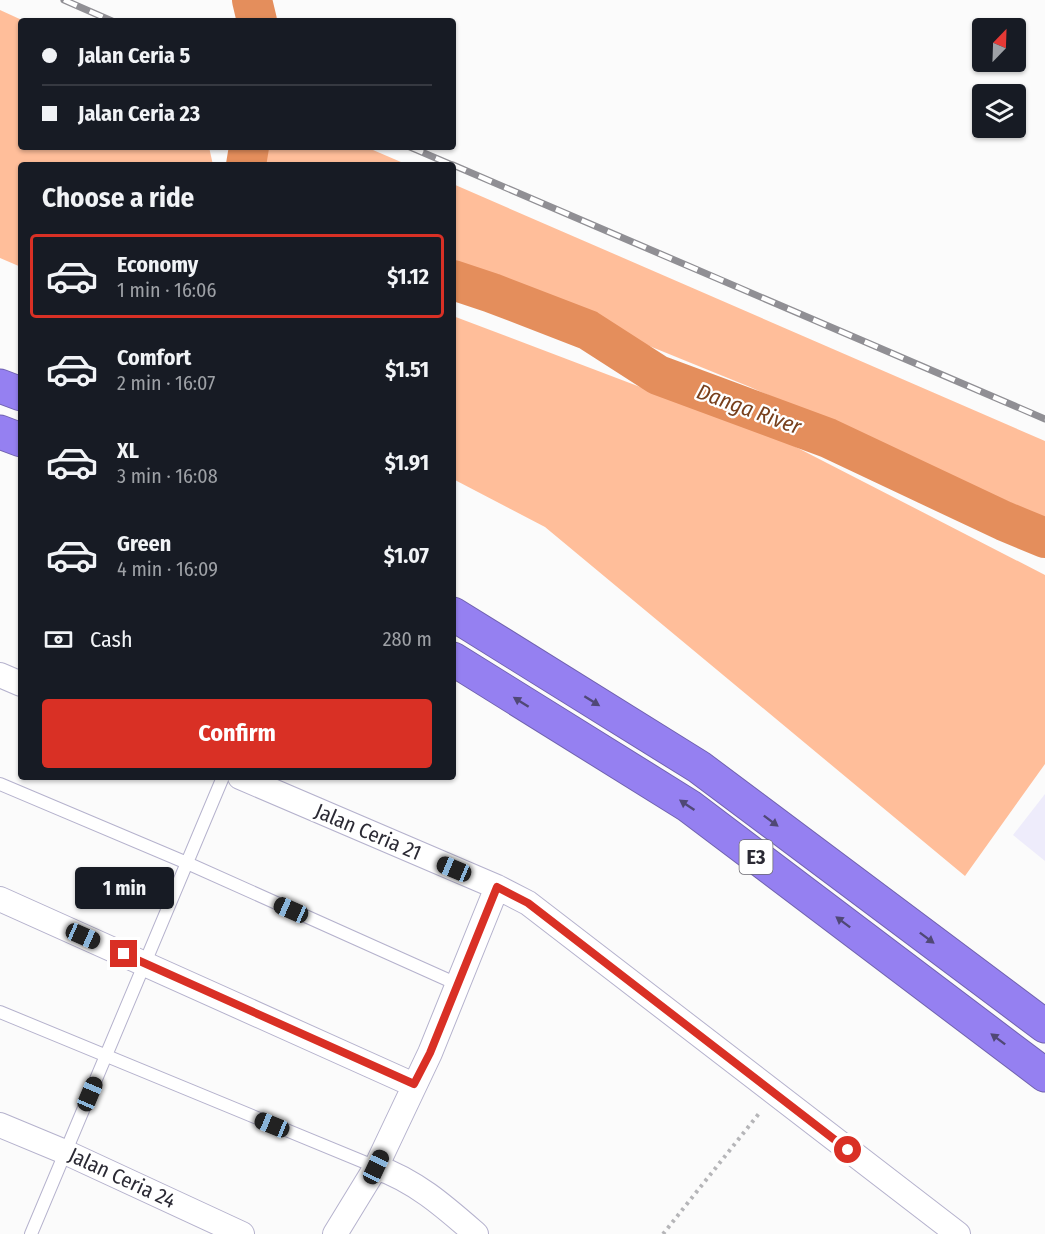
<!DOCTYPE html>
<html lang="en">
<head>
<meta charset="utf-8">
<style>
	:root { --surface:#171b24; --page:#20242c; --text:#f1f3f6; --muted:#9ea1a6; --line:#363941; --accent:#d93025 }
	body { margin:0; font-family:"Fira Sans Condensed",sans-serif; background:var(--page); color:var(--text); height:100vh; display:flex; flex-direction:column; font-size:22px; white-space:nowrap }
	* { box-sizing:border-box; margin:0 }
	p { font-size:20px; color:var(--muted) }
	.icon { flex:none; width:33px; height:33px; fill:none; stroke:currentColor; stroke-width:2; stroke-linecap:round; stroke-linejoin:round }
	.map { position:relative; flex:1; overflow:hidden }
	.sheet { position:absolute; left:18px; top:162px; width:438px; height:618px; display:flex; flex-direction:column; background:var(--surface); border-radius:6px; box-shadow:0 2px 4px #0004 }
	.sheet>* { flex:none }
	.top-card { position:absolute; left:18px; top:18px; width:438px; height:132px; border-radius:6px; box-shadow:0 2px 4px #0004; display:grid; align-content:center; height:132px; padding:0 24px; background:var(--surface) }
	.needle { width:39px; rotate:23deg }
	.controls { position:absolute; left:972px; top:18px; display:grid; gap:12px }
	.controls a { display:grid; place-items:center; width:54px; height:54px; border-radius:6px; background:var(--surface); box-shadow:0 2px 4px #0004; font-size:30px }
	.end { position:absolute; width:27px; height:27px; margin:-14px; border:8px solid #d93025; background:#fff; box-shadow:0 0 0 3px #fff }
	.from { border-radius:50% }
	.bubble { position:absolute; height:42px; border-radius:6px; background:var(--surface); box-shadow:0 2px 4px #0004; font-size:20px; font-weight:700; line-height:42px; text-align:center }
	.car { position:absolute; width:18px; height:36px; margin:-18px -9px; border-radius:8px; box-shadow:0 0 4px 2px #0007; background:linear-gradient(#222 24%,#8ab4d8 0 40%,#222 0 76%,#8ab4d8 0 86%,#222 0) }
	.top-card b { display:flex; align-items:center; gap:21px; height:57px; font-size:22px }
	.top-card b+b { border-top:2px solid var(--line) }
	.top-card i { width:15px; height:15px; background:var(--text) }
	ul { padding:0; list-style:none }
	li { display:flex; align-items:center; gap:18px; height:84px; margin:0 12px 9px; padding:0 12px; border:3px solid transparent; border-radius:6px }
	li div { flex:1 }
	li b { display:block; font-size:22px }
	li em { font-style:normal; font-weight:700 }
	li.active { border-color:var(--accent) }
	li>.icon { width:54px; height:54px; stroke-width:1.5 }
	h2 { padding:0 24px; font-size:27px; line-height:72px }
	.pay { display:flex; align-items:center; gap:15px; height:66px; padding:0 24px; font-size:22px }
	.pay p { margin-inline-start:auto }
	.primary-button { display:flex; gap:12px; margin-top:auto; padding:12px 24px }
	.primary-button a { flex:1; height:69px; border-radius:6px; background:var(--accent); color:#fff; font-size:24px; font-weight:700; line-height:69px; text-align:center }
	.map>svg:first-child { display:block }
	.built { fill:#eeecfb }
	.green { fill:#ffbe9a }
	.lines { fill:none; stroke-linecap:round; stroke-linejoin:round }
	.river { stroke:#e48e5c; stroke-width:40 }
	.lane-casing { stroke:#b5b2cd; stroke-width:14 }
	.street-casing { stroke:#b5b2cd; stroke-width:26 }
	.highway-casing { stroke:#7062af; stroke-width:35 }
	.path { stroke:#b5b5b8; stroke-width:4; stroke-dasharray:3 4.5; stroke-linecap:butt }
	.lane { stroke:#fff; stroke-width:12 }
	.street { stroke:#fff; stroke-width:24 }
	.highway { stroke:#9580f1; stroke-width:33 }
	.rail-casing { stroke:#908f94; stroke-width:7 }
	.rail { stroke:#fff; stroke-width:4.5; stroke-dasharray:14; stroke-linecap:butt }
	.oneway { fill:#504876 }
	.route { stroke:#d93025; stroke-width:8 }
	.labels { text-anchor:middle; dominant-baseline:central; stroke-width:4.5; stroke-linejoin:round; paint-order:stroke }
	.shield { fill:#fff; stroke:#6b6a71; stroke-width:1.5 }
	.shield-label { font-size:20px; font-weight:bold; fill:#2b2a34 }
	.street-label { font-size:21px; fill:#2b2a34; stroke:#fff }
	.water-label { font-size:22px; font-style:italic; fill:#78401d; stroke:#fff }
</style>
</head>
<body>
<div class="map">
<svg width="1045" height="1234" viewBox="0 0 1045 1234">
	<rect width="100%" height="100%" fill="#fbfbfb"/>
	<path class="built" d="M1045,794v67l-32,-26z"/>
	<path class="green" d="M0,10l24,11h-3v126h188l4,18h-192v102l-21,-9z
		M268,147h98l42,18h-146z
		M453,184l592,257v77l-295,-131 -297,-121z
		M453,316l335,127 257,132v189l-80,112 -420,-349 -92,-48z"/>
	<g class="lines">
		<path class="river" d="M252,0l5,21
			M246,165l3,-18
			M453,280l39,13 96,37 70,45 170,63 176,83 41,17"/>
		<g class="lane-casing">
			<path id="lane" d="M0,784l187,79 270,121
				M0,1012l376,155
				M31,1234l192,-457"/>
		</g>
		<g class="street-casing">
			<path id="street" d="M0,675l21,9
				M240,777l257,110 31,16 430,331
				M0,899l414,186
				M0,1125l65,27 177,82
				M376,1167c40,14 69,40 100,67
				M335,1234l41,-67 54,-114 67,-166"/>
		</g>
		<g class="highway-casing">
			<path id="highway" d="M0,386l21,8
				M0,432l21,8
				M453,614l246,153 346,259
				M453,659l236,147 356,269"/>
		</g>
		<path class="path" d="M663,1234l98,-123"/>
		<use href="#lane" class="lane"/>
		<use href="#street" class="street"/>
		<use href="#highway" class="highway"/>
		<g class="rail-casing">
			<path id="rail" d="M64,0l48,21
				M410,147l42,18
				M453,165l592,254"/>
		</g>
		<use href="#rail" class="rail"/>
	</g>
	<defs><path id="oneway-solid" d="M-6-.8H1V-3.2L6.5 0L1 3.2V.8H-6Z" transform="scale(1.5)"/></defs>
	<g class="oneway">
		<use href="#oneway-solid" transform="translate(592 701) rotate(32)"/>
		<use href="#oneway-solid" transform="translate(521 702) rotate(-148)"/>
		<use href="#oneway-solid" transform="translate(687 805) rotate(-146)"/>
		<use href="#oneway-solid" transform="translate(771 821) rotate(37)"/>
		<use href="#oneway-solid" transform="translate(843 922) rotate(-143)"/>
		<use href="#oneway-solid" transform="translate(927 938) rotate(37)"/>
		<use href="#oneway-solid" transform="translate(998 1039) rotate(-143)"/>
	</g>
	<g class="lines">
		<path class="route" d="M124,954l290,130 16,-31 67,-166 31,16 320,247"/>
	</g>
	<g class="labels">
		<rect class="shield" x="739.5" y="840" width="33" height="34" rx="4.5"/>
		<g class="shield-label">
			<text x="756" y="857">E3</text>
		</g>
		<g class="street-label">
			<text transform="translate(368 832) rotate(23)">Jalan Ceria 21</text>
			<text transform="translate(122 1178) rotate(25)">Jalan Ceria 24</text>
		</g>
		<g class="water-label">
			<text transform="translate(749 409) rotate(20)">Danga River</text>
		</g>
	</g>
</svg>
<div class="controls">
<a><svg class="needle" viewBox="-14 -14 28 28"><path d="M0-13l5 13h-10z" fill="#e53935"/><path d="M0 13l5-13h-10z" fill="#9ea1a6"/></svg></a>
<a><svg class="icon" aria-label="layers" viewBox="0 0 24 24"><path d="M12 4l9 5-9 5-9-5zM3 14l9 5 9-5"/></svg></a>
</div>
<i class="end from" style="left:848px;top:1150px"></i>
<i class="end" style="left:124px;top:954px"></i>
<div class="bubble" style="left:75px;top:867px;width:99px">1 min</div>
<i class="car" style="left:454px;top:869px;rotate:293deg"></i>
<i class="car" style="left:291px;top:910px;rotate:294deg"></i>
<i class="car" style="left:83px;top:936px;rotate:114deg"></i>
<i class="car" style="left:90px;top:1094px;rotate:23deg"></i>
<i class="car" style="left:272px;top:1125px;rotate:292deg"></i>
<i class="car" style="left:376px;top:1167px;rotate:25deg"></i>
<div class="top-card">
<b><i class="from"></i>Jalan Ceria 5</b>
<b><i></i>Jalan Ceria 23</b>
</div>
<section class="sheet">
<h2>Choose a ride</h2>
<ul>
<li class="active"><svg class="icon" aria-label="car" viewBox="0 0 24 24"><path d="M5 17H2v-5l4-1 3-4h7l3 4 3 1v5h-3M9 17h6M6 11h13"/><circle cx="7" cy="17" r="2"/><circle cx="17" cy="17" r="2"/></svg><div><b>Economy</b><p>1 min · 16:06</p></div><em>$1.12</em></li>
<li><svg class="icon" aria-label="car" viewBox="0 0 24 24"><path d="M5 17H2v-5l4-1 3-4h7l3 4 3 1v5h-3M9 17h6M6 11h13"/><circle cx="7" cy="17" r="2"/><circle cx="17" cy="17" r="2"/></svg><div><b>Comfort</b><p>2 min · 16:07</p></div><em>$1.51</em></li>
<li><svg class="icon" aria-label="car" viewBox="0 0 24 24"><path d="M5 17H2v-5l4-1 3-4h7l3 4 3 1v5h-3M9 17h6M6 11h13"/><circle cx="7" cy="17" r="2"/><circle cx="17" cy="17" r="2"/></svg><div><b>XL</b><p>3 min · 16:08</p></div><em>$1.91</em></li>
<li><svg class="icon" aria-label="car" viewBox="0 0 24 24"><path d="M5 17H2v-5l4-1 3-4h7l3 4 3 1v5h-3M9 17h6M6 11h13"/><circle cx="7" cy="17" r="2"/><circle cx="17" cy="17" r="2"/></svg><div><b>Green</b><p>4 min · 16:09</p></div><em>$1.07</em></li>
</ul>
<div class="pay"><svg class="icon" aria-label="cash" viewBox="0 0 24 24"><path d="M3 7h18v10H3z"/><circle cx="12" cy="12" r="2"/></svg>Cash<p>280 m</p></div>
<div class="primary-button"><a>Confirm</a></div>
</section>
</div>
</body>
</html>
